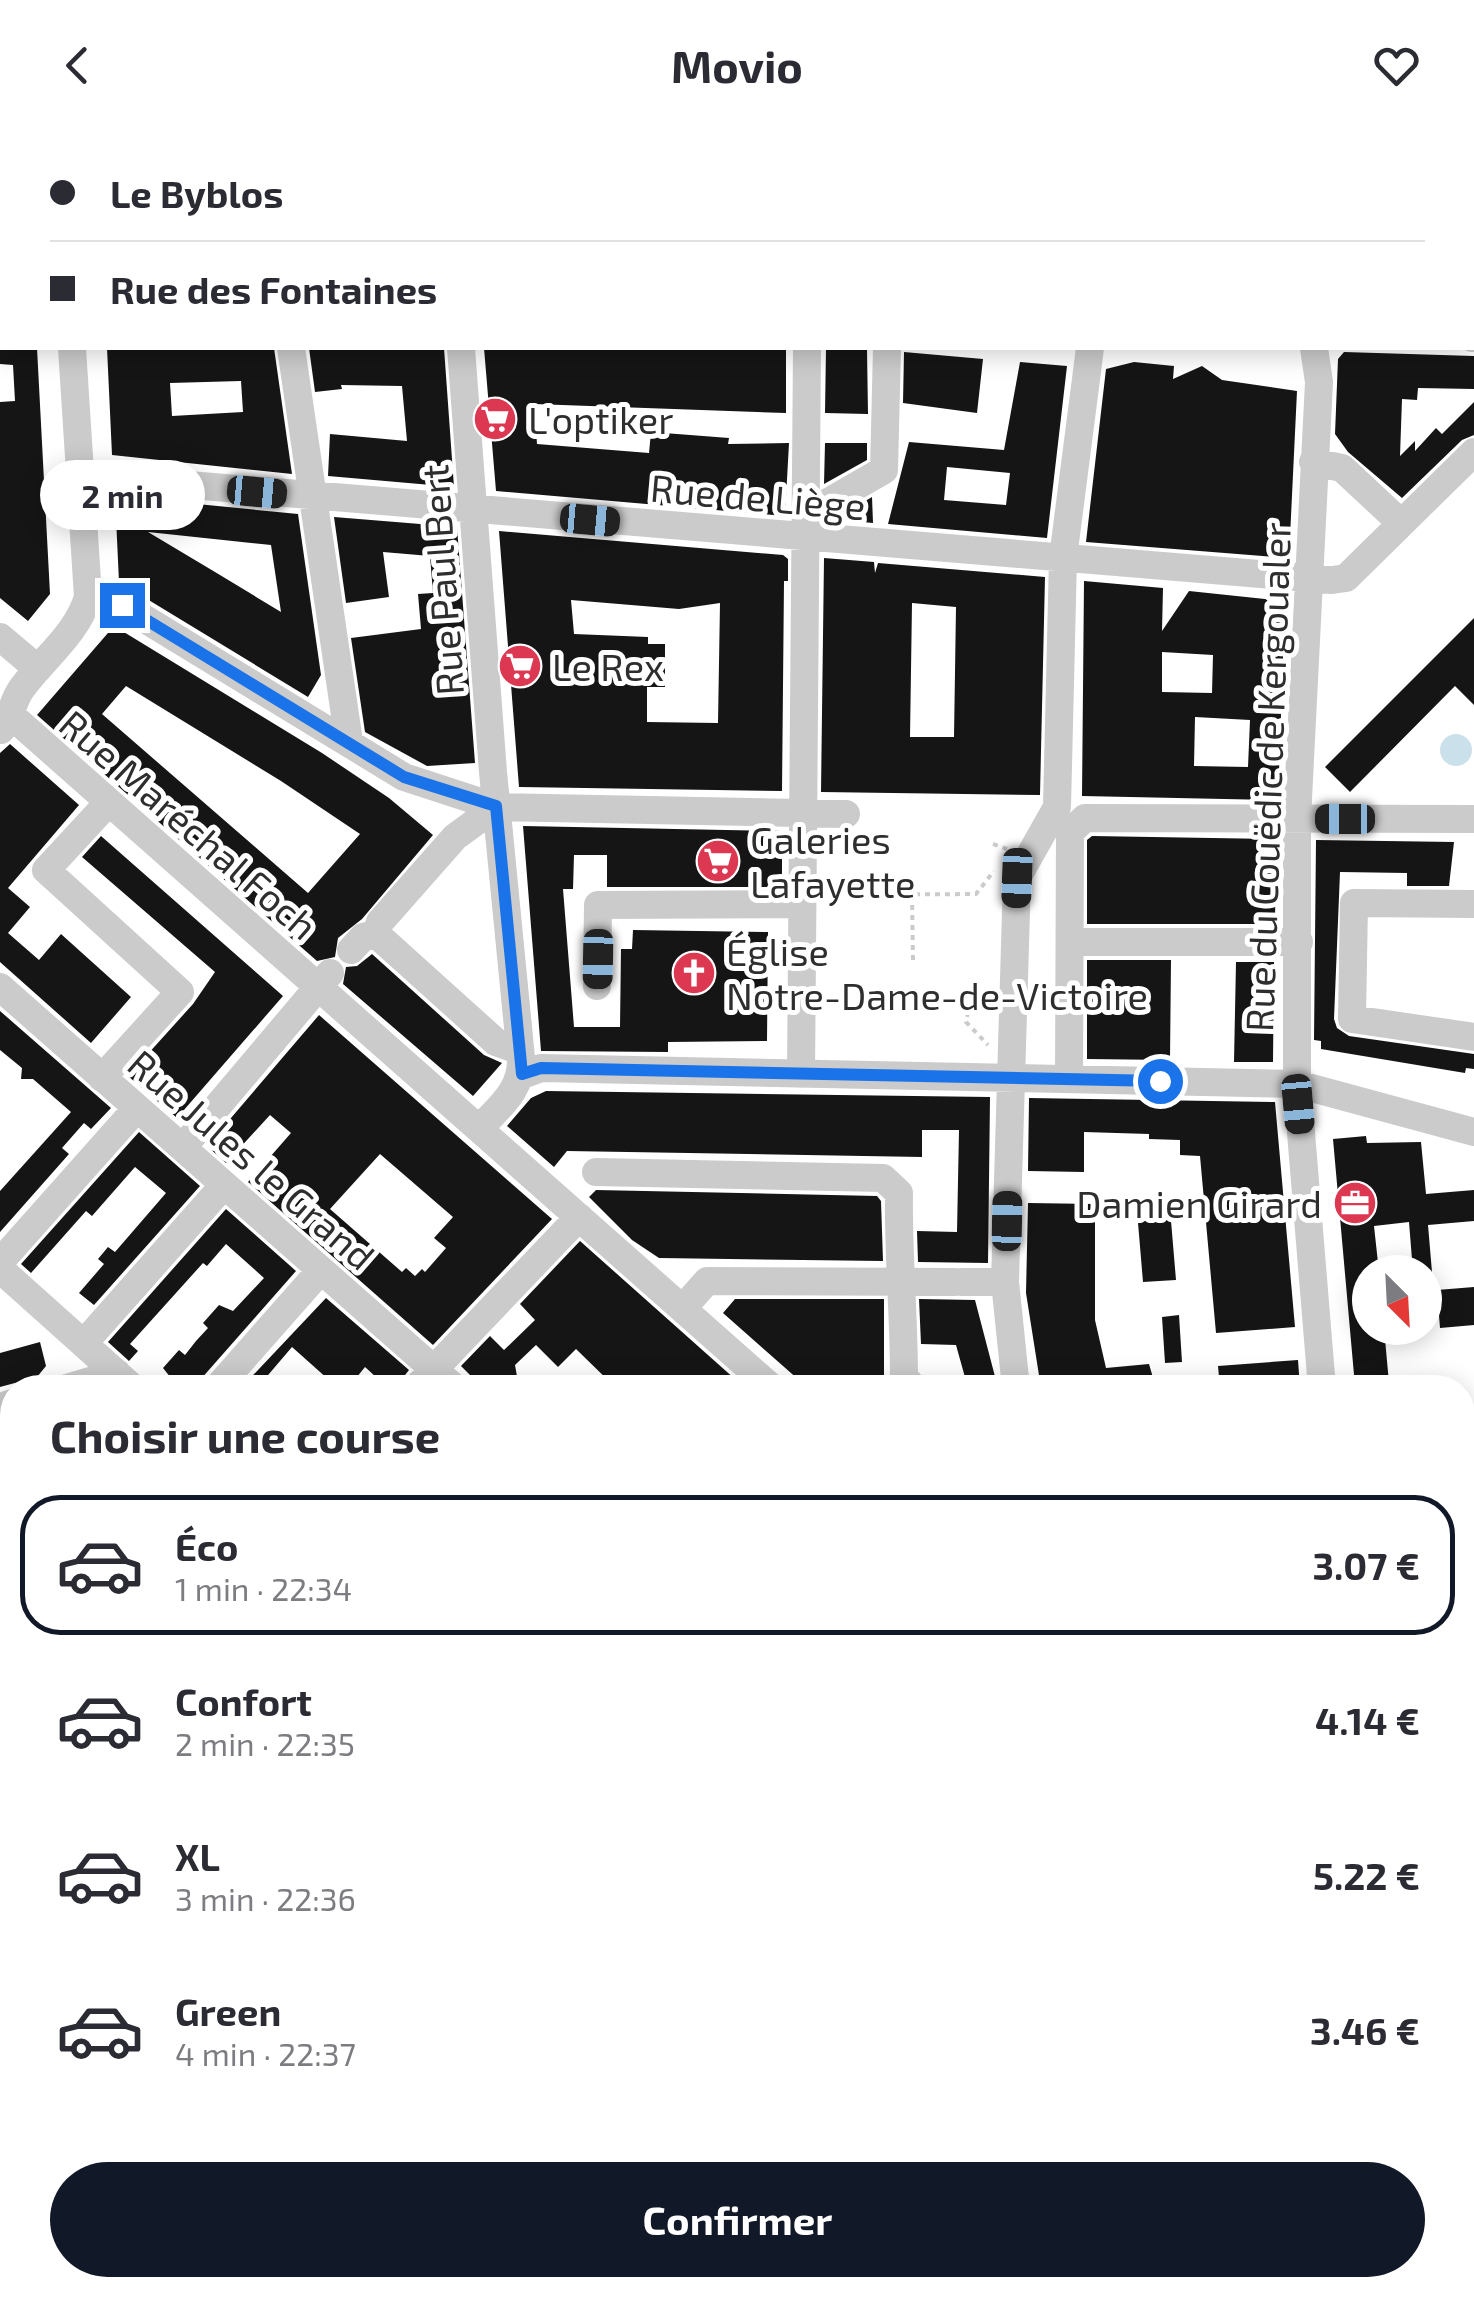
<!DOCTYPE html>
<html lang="fr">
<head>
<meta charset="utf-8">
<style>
	:root { --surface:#fff; --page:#f7f7f7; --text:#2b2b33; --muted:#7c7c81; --line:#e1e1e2; --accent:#111827 }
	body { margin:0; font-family:"Exo 2",sans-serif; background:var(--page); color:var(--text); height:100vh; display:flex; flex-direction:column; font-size:38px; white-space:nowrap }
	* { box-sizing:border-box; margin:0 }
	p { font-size:32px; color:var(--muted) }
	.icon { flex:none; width:55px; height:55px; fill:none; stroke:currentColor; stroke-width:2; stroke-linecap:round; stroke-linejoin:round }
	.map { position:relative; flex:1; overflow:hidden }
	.panel { position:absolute; left:0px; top:1245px; width:1475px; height:922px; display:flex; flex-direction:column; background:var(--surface); border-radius:40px 40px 0 0; box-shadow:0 5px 25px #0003 }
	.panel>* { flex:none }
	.hud { position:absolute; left:0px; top:0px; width:1475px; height:220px; box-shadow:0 5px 25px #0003; display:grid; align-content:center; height:220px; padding:0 50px; background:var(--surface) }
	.needle { width:65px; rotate:156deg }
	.buttons { position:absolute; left:1352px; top:1125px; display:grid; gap:20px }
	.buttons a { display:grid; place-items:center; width:90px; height:90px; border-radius:50%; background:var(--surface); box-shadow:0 5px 25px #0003; font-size:50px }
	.end { position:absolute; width:45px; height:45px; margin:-22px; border:12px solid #1a73e8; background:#fff; box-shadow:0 0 0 5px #fff }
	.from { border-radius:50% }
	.bubble { position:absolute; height:70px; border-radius:35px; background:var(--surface); box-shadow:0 5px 25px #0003; font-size:32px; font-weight:700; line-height:70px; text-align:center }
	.car { position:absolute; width:30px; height:60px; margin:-30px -15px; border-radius:12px; box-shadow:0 0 8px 2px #0007; background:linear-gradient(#222 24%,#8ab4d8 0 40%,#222 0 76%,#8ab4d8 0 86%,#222 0) }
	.hud b { display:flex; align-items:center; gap:35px; height:95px; font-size:38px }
	.hud b+b { border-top:2px solid var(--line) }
	.hud i { width:25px; height:25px; background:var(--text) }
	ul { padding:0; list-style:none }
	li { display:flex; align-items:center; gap:30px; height:140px; margin:0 20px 15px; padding:0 30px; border:5px solid transparent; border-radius:40px }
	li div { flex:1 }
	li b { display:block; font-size:38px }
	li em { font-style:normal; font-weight:700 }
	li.selected { border-color:var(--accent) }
	li>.icon { width:90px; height:90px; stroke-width:1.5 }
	h2 { padding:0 50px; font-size:45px; line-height:120px }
	.primary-button { display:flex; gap:20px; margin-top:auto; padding:20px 50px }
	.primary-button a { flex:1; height:115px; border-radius:60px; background:var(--accent); color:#fff; font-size:40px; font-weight:700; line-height:115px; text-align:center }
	header { display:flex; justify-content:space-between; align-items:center; height:130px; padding:0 50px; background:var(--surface); font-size:45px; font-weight:700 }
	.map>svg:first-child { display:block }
	.green { fill:#e5ebdd }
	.water { fill:#cae0ea }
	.building { fill:#151515; fill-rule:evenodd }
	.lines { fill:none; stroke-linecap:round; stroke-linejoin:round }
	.path { stroke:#cbcbcb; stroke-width:4; stroke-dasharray:5 5; stroke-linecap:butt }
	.minor { stroke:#cbcbcb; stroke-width:28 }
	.major { stroke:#a6a6a6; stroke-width:35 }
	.route { stroke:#1a73e8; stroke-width:12 }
	.labels { text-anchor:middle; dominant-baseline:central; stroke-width:10; stroke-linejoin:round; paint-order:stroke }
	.poi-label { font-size:38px; fill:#2e2e2e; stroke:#fff; text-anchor:start }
	.street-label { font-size:38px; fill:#2e2e2e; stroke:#fff }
</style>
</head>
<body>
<header><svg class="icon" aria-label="back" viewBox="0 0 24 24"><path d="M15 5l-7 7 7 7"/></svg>Movio<svg class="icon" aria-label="heart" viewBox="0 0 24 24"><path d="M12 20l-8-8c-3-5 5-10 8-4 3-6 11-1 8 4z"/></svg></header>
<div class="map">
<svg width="1474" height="2167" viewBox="0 0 1474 2167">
	<rect width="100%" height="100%" fill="#fff"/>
	<path class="green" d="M186,2155h64l-5,12h-53z"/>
	<path class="water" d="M1440 620a16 16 0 1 1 32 0a16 16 0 1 1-32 0Z"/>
	<path class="building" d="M0,218h37l13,246 -22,27 -28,-23v-196l15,-1 -2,-36 -13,-1z
		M107,218h167l18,126 -180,-19zM241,251l2,31 -71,4 -2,-33z
		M309,218h135l10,139 -126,-11 2,-42 77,7 -5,-55 -61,-1 1,4 -27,3z
		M484,218h302v65l-252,-9 3,40 112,9 2,-21 78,6 -1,6 61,-1 -4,73 -289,-25z
		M826,218l41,1 1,65 -43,-1z
		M904,222l79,7 -6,54 -74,-10z
		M1344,222l130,4v33l-56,-1 -1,12 -15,-1 -2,57 15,-15v10l21,-23 6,6 32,-32v33l-12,5 -60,58 -54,-46 -13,-18 3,-75z
		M1020,232l47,4 -20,172 -159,-14 21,-82 95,8zM947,337l63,6 -4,32 -62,-5z
		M1134,232l40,4 -1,13 29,-13 20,14 75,11 -8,167 -203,-16 20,-173z
		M825,313h42v17l-43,24z
		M115,366l183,18 23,161 -13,22 -189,-115zM148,402l123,13 10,67 -66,-40z
		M872,367l1,26 -31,-3v-5z
		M334,387l123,10 18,236 -48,3 -62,-34 -14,-94 70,-9 -3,-35 15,-1 -3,-37 -47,-4 6,45 -43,6z
		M499,401l284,24 5,4v22h-4l-2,210 -263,-4zM571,470l108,9 41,-6 -2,120 -71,-1v-35h18v-43h-17v-7l-74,-3z
		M824,428l50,4 1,11 3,-10 167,14 -5,218 -219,-3zM912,473l44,4 -2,130h-44z
		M1084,451l79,7 -1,43 27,-40 96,10 -7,199 -196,-4zM1162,522l51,3 -1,38 -50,-1zM1195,587l55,3 -2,47 -54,-1z
		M1474,488v87l-19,-19 -105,106 -25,-25z
		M114,496l208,127 67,45 44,37 -71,84 -24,19 -3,19 -18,4 -280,-246zM126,556l155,95 79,53 -52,59 -206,-179z
		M10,614l69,61 -71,83 22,19 -22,26 31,27 22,-26 70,63 -40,46 -91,-81v-209z
		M523,696l259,5v56h-175v-32h-33l-1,34h-10l11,138h46l1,-78h11l1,-19 135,2 -1,109 -99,1v10l-127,-1z
		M101,706l182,160 -106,122 -49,-42 65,-72 22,-32 -133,-115z
		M1092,706l184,3 -1,85h-188v-84z
		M1316,710l138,2 -5,44h-42v-13l-67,-1 -6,147 3,9 12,8 125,18v15l-8,-1 -1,5 -144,-24v-8l-7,-1z
		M372,824l112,101 18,8 -29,33 -130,-112 3,-17 11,-1z
		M1087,830h84l-1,100 -83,-1z
		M1236,832h38l-1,100h-39z
		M0,881l111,97 -20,21 -7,-6 -22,25 7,6 -69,78v-41l71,-79 -38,-33h-12l1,-11 -22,-18z
		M319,885l233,204 -119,126 -185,-163 43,-49 -21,-18 -44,48 -19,-17zM380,1024l73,63 -19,21 12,10 -21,24 -3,-3 -7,7 -9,-8 -4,4 -72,-63z
		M546,961l444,6 -2,166 -70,-1 -1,-31 40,1 2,-102h-37v27l-355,-6 -13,16 -47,-41 24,-28z
		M1029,968l246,4 20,225 -79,6 -16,-177 -20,-1v-15l-31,-1v-5l-65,-2v40l-56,-1z
		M139,1002l61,54 -106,119 -15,-12 25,-29 -6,-5 10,-12 7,5 51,-59 -31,-26 -43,49 -6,-5 -55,62 -10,-9z
		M1366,1006l1,7 54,-1 5,52 48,-4v31l-46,4 4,47h-19l-4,-50 -35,4 5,46h-9v56h14l5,55 -34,3 -22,-247z
		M596,1060l281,6 4,5 2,60 -224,-3 -27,-18 -43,-43z
		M1169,1067l7,83 -33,2 -7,-83z
		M1028,1073l67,1v116l11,48 43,-4 7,24h-115l-15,-95z
		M226,1079l70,62 -103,117h-14l-16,-20 16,-18 6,5 11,-14 12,-13 -5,-5 16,-18 14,6 31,-33 -38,-34 -19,22 -4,-3 -73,81 8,7 -9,10 -21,-19z
		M580,1111l165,147h-129l-40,-39 -18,18 -22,-22 -21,20 4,23h-36l-22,-22 29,-30 14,14 31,-30 -15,-16z
		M1474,1157v38l-34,3 -3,-38z
		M326,1168l83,72 -14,18h-7l-23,-21 -17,21h-10l-46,-41 -35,41h-16z
		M735,1169h149v89h-76l-85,-75z
		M919,1169l56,1 23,88h-30l-12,-43 -35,-1z
		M1179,1185l3,47 -17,1 -3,-46z
		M40,1212l6,24 -9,11 -37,10v-34z
		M1298,1230l2,28h-80l-2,-22z"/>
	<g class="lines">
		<path class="path" d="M993,714l14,5
			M825,765l151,-1 18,-23
			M912,765l1,66
			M968,882l-2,10 22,23
			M0,1591l12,-4
			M0,2118l12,-1
			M0,2152l20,15
			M105,2167l10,-12"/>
		<path class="minor" d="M61,0v2
			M273,0v2
			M418,0l21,2
			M808,2v-2
			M968,2v-2
			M1311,2v-2
			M0,183h2
			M1472,208h2
			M291,218l58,394
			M461,218l32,424 28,286c1,32 -20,47 -41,70
			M1314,218l5,34 -22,437v265l25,304
			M1313,332l29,6 59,55
			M81,346l1251,104 14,-2 128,-126
			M806,385l78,-45 3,-122
			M88,467l34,8 282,172 92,30 350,7
			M0,507l38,32
			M13,587l759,671
			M1,600c12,-14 10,-27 21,-42 22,-30 55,-54 66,-91l-16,-249
			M496,677l-41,30 -75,85 -4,12 120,108 22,8
			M1474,774l-120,-1 -2,116 122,18
			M1070,812h229
			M351,820l12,-13 13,-3
			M597,856l1,-81 202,-1
			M0,857l455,401
			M801,944l6,-726
			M522,945l19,-7 756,16 177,48
			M102,948l78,-86 -134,-122 62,-67
			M1069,949l1,-247 15,-14 389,1
			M183,1017l147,-174
			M596,1042l287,6 16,15c-1,63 5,122 5,184l10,11
			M0,1132l137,-154
			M0,1139l133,119
			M962,1152h43
			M683,1178l24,-27 248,1
			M84,1213l140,-158
			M67,1258l50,-15
			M217,1258l104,-118
			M416,1258l163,-171
			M1016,1258l-11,-106 12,-404 40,-71 6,-249 27,-210
			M0,1277l12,-4
			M1462,1418l12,12
			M1462,1560l12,-12
			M1462,1666l12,-12
			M0,1733l12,-4
			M1462,1780l12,10
			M1462,1861l12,10
			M0,1868l12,-1
			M1462,1936l12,10
			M1462,2145l12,10
			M151,2155l1,12
			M544,2155l15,12
			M1173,2155l3,12
			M1349,2155l13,12
			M349,2167l10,-12
			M813,2167l11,-12
			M1307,2167l13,-12"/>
		<path class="major" d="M1438,0l2,2
			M1472,33l2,2"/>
	</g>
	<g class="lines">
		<path class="route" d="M122,475l282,172 92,29 26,268 19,-6 619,13"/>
	</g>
	<defs>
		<g id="supermarket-disc" transform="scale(2.25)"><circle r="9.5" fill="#dd3851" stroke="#fff"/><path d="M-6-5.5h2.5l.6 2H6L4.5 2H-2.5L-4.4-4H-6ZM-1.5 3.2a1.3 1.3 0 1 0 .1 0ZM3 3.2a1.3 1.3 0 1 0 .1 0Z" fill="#fff"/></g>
		<g id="church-disc" transform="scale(2.25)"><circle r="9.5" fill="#dd3851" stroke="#fff"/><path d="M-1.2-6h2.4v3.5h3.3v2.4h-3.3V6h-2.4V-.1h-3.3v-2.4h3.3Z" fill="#fff"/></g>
		<g id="office-disc" transform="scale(2.25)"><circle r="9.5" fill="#dd3851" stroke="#fff"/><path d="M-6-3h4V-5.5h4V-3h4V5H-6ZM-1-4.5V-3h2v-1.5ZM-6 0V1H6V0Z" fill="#fff"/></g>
	</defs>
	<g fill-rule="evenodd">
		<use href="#supermarket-disc" x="495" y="289"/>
		<use href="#supermarket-disc" x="520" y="536"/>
		<use href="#supermarket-disc" x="718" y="731"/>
		<use href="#church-disc" x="694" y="843"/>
		<use href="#office-disc" x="1355" y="1073"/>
	</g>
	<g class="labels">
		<g class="poi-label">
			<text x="528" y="289">L'optiker</text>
			<text x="552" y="536">Le Rex</text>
			<text x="750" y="709">Galeries<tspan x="750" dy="44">Lafayette</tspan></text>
			<text x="726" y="821">Église<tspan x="726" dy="44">Notre-Dame-de-Victoire</tspan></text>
			<text x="1322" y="1073" text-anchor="end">Damien Girard</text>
		</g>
		<g class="street-label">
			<text transform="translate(758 366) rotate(5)">Rue de Liège</text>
			<text transform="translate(441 450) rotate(-94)">Rue Paul Bert</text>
			<text transform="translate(1267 647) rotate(-88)">Rue du Couëdic de Kergoualer</text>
			<text transform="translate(189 694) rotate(41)">Rue Maréchal Foch</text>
			<text transform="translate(252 1029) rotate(41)">Rue Jules le Grand</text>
		</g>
	</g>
</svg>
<div class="buttons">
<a><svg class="needle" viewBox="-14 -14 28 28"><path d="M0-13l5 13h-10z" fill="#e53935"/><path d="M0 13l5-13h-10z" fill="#7c7c81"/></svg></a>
</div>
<i class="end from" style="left:1160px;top:951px"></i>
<i class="end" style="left:122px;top:475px"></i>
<div class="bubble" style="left:40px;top:330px;width:165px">2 min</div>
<i class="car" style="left:257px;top:362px;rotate:95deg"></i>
<i class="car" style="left:590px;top:390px;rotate:95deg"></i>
<i class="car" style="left:1345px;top:689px;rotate:270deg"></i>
<i class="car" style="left:1017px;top:748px;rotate:182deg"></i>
<i class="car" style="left:598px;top:829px;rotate:181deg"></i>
<i class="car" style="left:1298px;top:974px;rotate:175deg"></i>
<i class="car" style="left:1007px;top:1091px;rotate:1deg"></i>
<div class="hud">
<b><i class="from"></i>Le Byblos</b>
<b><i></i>Rue des Fontaines</b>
</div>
<section class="panel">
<h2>Choisir une course</h2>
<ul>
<li class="selected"><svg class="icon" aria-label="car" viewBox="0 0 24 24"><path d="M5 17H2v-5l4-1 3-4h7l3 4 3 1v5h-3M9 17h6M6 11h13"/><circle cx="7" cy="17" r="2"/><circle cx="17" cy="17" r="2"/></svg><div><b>Éco</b><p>1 min · 22:34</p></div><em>3.07 €</em></li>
<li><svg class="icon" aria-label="car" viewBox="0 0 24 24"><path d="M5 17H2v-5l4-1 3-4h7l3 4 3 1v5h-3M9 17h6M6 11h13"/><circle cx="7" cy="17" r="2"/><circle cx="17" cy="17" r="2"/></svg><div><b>Confort</b><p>2 min · 22:35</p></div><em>4.14 €</em></li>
<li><svg class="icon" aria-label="car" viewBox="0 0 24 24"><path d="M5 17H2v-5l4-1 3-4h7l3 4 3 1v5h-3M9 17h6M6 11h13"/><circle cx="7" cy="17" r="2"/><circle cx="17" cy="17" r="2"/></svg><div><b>XL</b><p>3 min · 22:36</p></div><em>5.22 €</em></li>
<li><svg class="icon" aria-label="car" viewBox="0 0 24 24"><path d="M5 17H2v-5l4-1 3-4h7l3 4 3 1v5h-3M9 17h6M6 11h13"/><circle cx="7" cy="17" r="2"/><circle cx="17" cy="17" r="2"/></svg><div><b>Green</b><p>4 min · 22:37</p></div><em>3.46 €</em></li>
</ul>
<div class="primary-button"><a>Confirmer</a></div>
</section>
</div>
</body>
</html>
